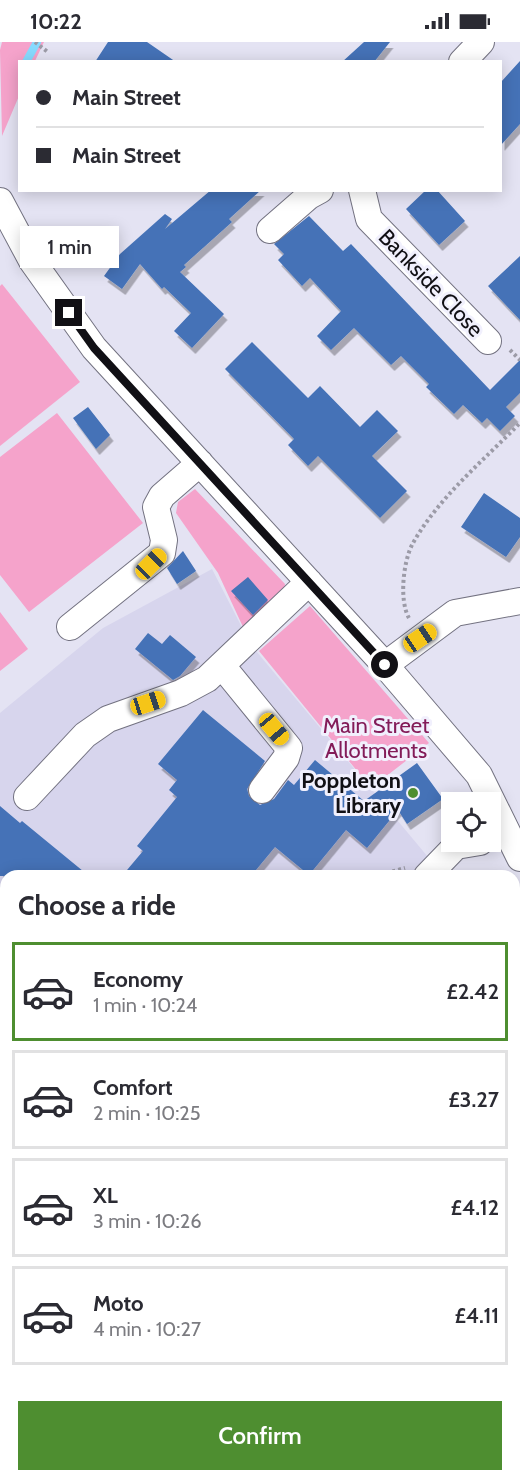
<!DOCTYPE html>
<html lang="en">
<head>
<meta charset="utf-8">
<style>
	:root { --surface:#fff; --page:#f7f7f7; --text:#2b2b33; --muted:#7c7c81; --line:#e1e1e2; --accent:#4e8e30 }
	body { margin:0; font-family:Cabin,sans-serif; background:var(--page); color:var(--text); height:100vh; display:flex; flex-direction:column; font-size:22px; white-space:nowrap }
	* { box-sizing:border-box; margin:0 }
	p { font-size:20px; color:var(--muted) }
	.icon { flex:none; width:33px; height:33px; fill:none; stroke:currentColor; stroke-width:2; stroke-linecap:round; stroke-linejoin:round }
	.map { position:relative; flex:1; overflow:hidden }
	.side { position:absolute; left:0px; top:828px; width:520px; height:612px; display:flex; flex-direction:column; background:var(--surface); border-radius:18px 18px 0 0; box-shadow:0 3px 15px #0003 }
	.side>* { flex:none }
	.guide { position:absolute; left:18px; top:18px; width:484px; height:132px; border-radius:0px; box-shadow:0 3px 15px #0003; display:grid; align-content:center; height:132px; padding:0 18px; background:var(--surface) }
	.tools { position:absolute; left:441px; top:750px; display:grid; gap:12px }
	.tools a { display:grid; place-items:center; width:60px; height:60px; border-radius:0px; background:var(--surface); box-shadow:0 3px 15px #0003; font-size:30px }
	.end { position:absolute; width:27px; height:27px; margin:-14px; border:8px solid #111015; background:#fff; box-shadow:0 0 0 3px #fff }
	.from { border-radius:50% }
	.bubble { position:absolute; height:42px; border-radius:0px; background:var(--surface); box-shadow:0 3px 15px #0003; font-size:20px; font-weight:600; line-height:42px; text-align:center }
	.car { position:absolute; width:18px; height:36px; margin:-18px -9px; border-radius:8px; box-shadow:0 0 4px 2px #0007; background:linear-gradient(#f5c518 24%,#345 0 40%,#f5c518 0 76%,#345 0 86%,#f5c518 0) }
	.guide b { display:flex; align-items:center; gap:21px; height:57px; font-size:22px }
	.guide b+b { border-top:2px solid var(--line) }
	.guide i { width:15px; height:15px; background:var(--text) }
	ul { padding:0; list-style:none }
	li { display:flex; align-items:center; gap:18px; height:99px; margin:0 12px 9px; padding:0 6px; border:3px solid var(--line); border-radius:0px }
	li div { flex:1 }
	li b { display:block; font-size:22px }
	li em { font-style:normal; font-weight:600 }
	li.on { border-color:var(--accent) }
	li>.icon { width:54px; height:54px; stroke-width:1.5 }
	h2 { padding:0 18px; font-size:27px; line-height:72px }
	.action { display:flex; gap:12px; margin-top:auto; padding:12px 18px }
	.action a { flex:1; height:69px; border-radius:0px; background:var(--accent); color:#fff; font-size:24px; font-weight:600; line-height:69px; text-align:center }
	.status { display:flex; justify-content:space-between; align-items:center; height:42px; padding:0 30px; background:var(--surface); direction:ltr }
	.status svg { height:16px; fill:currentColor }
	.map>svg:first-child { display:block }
	.built { fill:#d7d5ed }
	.green { fill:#f5a3cb }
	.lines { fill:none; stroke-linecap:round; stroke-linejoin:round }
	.stream { stroke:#87dafe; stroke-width:8 }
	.building { fill:#4472b7; filter:url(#shadow) }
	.minor-casing { stroke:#737281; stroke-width:28 }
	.path { stroke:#9c9ba7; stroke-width:4; stroke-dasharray:3 3; stroke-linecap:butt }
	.minor { stroke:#fff; stroke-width:26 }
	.route { stroke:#111015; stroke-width:8 }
	.poi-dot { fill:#4e8e30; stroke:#f1f0fd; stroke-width:2 }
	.labels { text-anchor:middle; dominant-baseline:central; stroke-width:6; stroke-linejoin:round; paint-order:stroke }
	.street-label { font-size:22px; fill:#111015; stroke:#f1f0fd }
	.park-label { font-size:22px; fill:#831c59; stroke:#f1f0fd }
	.poi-label { font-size:22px; font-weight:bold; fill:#111015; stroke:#f1f0fd; text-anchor:end }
</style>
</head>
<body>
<div class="status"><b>10:22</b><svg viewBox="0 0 49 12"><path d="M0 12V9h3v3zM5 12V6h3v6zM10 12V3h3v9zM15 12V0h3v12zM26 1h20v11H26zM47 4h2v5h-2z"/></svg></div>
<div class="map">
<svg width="520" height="1440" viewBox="0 0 520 1440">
	<defs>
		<filter id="shadow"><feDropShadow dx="3.5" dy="6" stdDeviation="0" flood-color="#0004"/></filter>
	</defs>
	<rect width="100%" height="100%" fill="#e4e3f3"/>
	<path class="built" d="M212,527l39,76 177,212 -16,19h-406v540l-6,-8v-695l103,-85z
		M55,1434h77l-1,6h-71z"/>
	<path class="green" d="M2,0h42l-9,19 -15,1 -1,34 -17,40 -2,-86z
		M2,242l78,98 -80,64v-160z
		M57,371l86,110 -114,89 -29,-37v-118z
		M195,447l90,95 -1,7 -41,36 -25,-54 -42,-60 2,-11z
		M310,564l119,137 -58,45 -112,-137z
		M0,570l28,37 -28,22z
		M0,941l6,6v400l-6,7z"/>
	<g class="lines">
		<path class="stream" d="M26,20l11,-20"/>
	</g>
	<path class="building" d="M108,0h39l29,20h-81z
		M364,0h26l-16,20h-32z
		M520,19v63l-19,21v-63z
		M211,148h50l-32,29 3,3 -48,43 2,2 -6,5 44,42 -32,34 -18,-17 17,-18 -27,-26 -2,2 -22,-25 -18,25 -18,-13 16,-22 45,-40 7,5 -7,10z
		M426,148h11l28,31 -26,24 -33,-36z
		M309,174l34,35 8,-7 139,146 30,-30v33l-14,14 9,9 -15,15 -13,-13 -5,5 -19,-18 -9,9 -28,-27 3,-3 -28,-28 -10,9 -37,-37 -23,22 -14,-14 24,-25 -31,-33 -8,8 -24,-26 6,-6 -10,-10z
		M520,214v64l-32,-34z
		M252,300l56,56 12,-12 40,41 17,-17 21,21 -26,25 35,35 -27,27 -62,-62 -10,10 -20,-21 6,-6 -69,-70z
		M88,365l22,28 -14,14 -23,-31z
		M484,451l36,25v19l-14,20 -45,-30z
		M183,509l13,20 -19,13 -10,-16z
		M248,535l20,23 -15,15 -22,-24z
		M148,591l14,11 8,-9 26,22 -16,19 -7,4 -38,-31z
		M203,668l62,51 -18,28 2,7 11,9 14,-6 14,-19 6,5 21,-25 49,41 53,-38 26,36 -36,25 -9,-14 -31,38 -21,-18 -37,45 -34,-28 -24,29h-129l21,-25 -6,-5 40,-49 -8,-7 8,-10 -19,-16z
		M0,764l20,17 2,-2 67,55h-89z"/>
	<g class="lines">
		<g class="minor-casing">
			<path id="minor" d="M462,20l19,-20
				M362,148l7,29 119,122
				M0,159l32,60 62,87 291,317 94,110 41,83
				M270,188l39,-34 11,-6
				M70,585l92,-74 2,-13 -8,-33 6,-11 38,-33
				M385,623l70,-52 65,-12
				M223,625l66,81 -3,10 -24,32
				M27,755l58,-62 23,-16 73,-26 26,-14 102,-97
				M427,834l29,-30 24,-4
				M514,929l6,-1
				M514,1194l6,-17
				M472,1434v6"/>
		</g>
		<path class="path" d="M35,0l14,11
			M510,308l10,10
			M409,576c-10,-17 -6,-57 4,-75 26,-46 71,-83 107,-120
			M375,834l30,-8
			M0,933l6,5
			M514,1292l6,-1
			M148,1440l1,-6"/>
		<use href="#minor" class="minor"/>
	</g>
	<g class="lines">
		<path class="route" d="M69,271l25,35 291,317"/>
	</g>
	<circle class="poi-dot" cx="413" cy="751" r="6"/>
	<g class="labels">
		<g class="street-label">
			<text transform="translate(431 241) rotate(46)">Bankside Close</text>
		</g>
		<g class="park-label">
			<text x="376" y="683">Main Street<tspan x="376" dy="25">Allotments</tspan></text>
		</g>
		<g class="poi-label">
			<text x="401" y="738">Poppleton<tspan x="401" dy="25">Library</tspan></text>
		</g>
	</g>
</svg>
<div class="tools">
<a><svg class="icon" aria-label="locate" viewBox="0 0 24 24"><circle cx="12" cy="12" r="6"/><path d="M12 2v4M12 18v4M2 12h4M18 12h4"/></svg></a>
</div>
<i class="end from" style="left:385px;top:623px"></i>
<i class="end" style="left:69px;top:271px"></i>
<div class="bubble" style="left:20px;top:184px;width:99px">1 min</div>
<i class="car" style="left:151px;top:522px;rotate:45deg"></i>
<i class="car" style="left:420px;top:596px;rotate:56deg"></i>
<i class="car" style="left:148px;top:661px;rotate:72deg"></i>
<i class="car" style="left:274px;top:687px;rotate:140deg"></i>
<div class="guide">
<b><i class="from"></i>Main Street</b>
<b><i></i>Main Street</b>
</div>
<section class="side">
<h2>Choose a ride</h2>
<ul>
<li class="on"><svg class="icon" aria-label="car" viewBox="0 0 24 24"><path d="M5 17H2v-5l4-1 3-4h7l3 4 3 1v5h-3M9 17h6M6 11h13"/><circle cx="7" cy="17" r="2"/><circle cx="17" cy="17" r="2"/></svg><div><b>Economy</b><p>1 min · 10:24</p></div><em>£2.42</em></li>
<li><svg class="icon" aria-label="car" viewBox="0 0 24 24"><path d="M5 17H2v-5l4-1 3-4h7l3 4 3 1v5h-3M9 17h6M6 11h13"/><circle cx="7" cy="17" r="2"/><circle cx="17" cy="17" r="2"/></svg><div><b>Comfort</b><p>2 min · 10:25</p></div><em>£3.27</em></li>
<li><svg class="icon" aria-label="car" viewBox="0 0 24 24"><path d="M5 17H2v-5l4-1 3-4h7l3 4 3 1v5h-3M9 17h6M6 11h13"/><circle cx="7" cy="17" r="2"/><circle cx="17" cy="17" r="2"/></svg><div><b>XL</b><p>3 min · 10:26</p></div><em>£4.12</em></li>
<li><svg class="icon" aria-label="car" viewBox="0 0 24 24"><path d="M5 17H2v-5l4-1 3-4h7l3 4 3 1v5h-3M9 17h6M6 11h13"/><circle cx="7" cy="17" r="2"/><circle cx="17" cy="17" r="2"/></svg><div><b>Moto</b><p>4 min · 10:27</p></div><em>£4.11</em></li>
</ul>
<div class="action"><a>Confirm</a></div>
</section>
</div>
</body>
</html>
